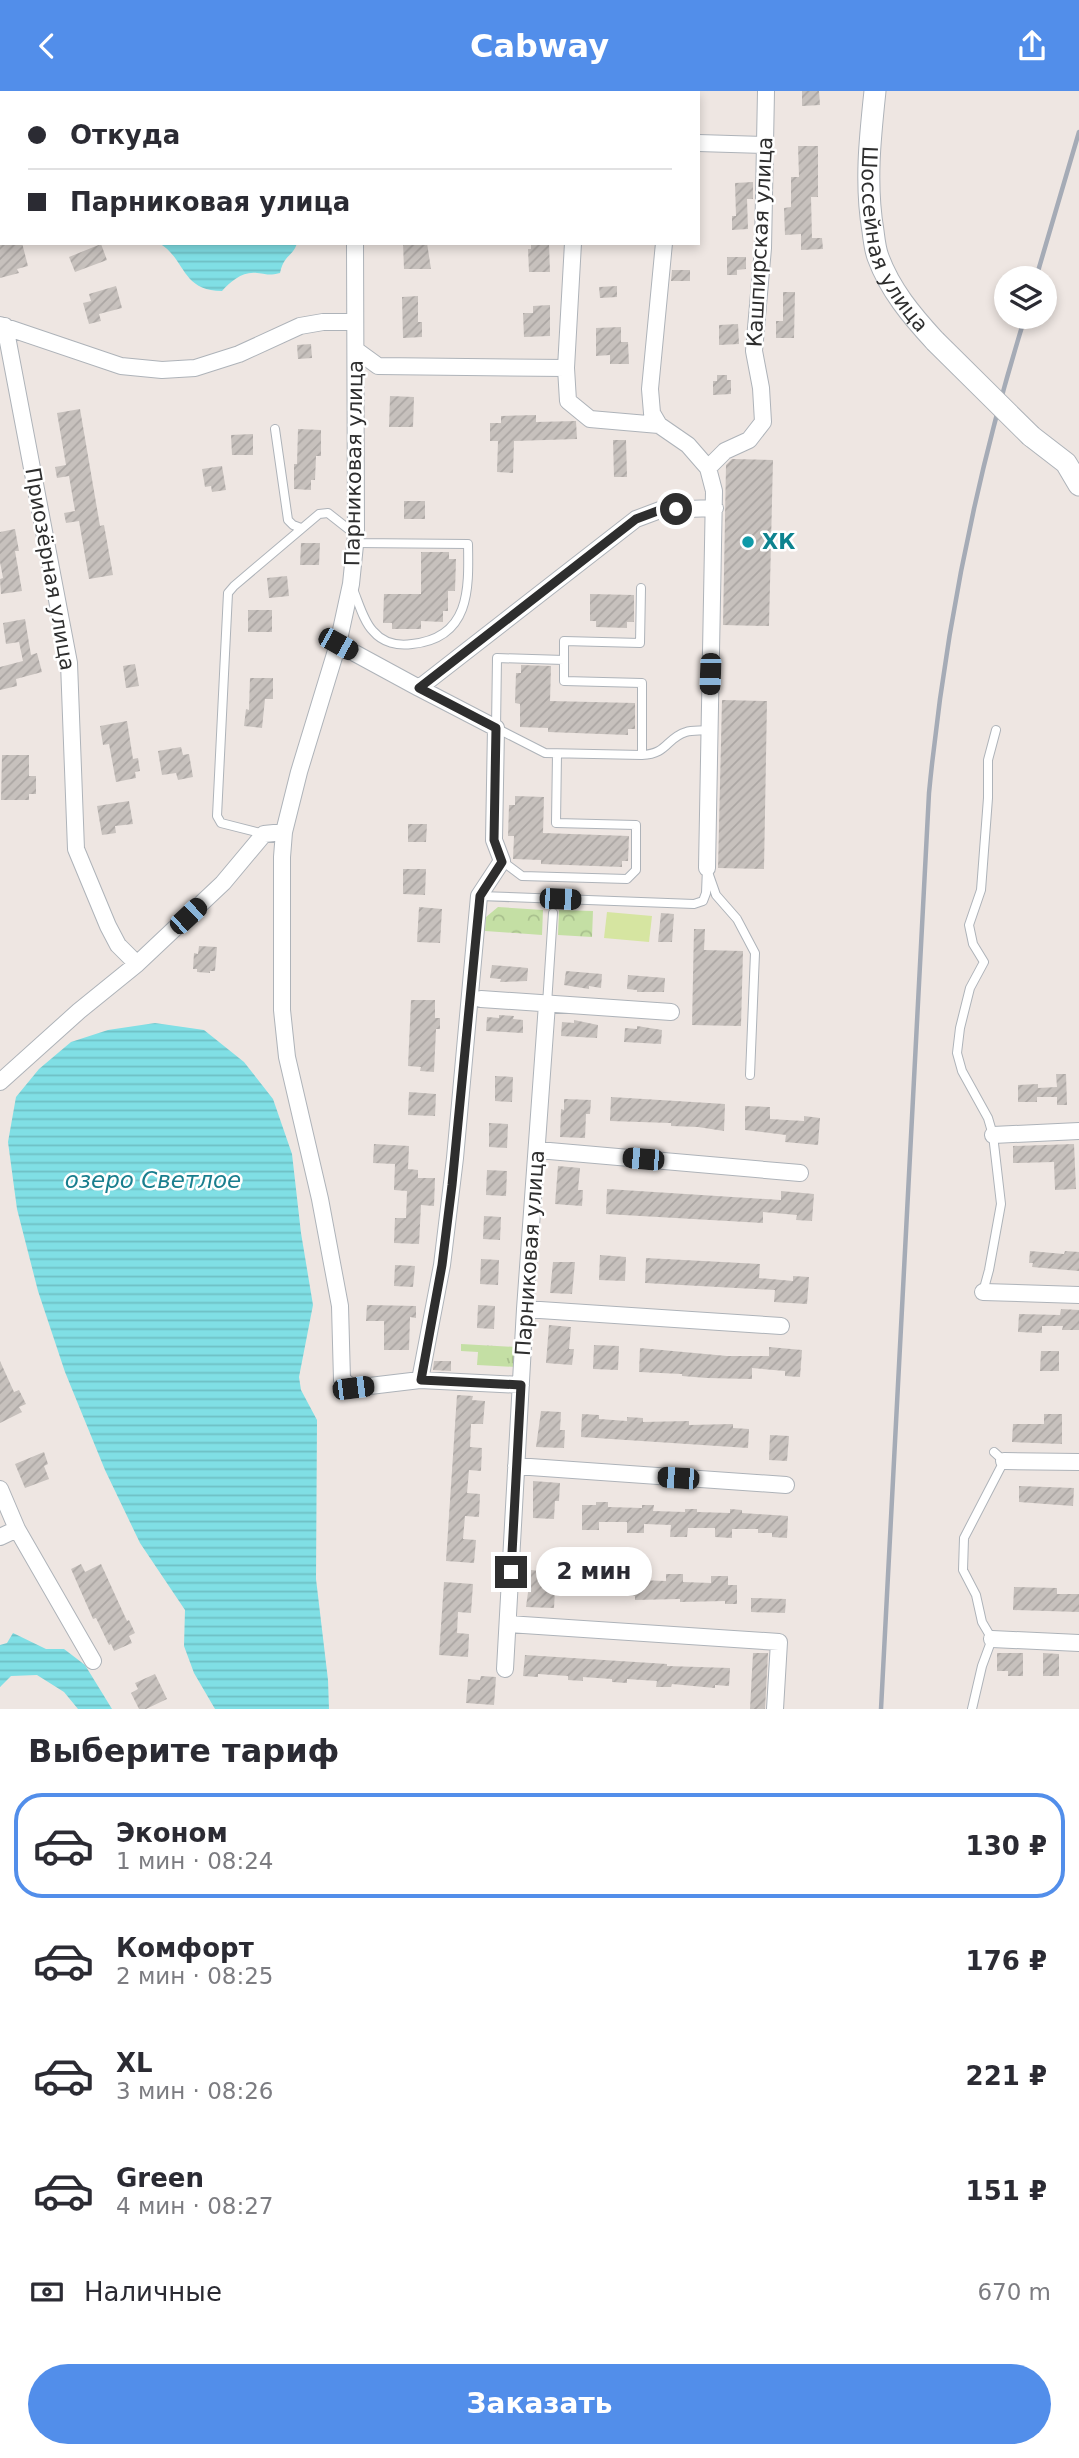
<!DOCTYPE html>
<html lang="ru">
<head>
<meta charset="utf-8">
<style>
	:root { --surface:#fff; --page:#f7f7f7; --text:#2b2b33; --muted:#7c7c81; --line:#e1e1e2; --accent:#528eea }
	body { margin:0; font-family:"DejaVu Sans",sans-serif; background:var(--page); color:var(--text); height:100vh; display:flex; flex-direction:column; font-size:26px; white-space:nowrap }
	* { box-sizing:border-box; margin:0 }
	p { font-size:23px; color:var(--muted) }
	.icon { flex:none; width:38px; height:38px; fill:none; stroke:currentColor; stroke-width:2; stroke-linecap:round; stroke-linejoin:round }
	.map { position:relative; height:1618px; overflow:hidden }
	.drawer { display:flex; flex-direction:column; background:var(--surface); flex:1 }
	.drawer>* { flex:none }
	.guide { position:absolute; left:0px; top:0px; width:700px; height:154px; box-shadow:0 4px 10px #0003; display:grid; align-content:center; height:154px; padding:0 28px; background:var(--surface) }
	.tools { position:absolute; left:994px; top:175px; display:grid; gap:14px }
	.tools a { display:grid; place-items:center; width:63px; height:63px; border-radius:50%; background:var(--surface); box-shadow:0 4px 10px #0003; font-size:35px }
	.end { position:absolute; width:32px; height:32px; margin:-16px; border:9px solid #2e2e2e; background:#fff; box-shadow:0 0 0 4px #fff }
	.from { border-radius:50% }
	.bubble { position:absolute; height:49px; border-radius:24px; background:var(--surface); box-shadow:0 4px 10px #0003; font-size:23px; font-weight:600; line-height:49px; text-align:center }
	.car { position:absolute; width:21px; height:42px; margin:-21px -10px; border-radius:9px; box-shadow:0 0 5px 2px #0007; background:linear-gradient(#222 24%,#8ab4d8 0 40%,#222 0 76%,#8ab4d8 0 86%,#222 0) }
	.guide b { display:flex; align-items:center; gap:24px; height:66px; font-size:26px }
	.guide b+b { border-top:2px solid var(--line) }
	.guide i { width:18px; height:18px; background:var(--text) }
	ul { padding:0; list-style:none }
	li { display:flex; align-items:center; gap:21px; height:105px; margin:0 14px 10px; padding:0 14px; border:4px solid transparent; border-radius:28px }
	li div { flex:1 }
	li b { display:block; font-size:26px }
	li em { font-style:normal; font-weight:600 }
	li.active { border-color:var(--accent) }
	li>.icon { width:63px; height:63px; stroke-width:1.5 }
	h2 { padding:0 28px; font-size:32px; line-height:84px }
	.pay { display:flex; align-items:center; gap:18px; height:77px; padding:0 28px; font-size:26px }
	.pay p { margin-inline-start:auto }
	.button { display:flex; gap:14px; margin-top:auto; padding:14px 28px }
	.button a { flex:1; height:80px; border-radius:42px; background:var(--accent); color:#fff; font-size:28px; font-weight:600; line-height:80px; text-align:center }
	header { display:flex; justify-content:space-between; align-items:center; height:91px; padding:0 28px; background:var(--accent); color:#fff; font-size:32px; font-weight:600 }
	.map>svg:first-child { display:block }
	.grass { fill:url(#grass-tufts) }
	.park { fill:url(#park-crowns) }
	.pitch { fill:#d6e5a1 }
	.water { fill:url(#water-rules) }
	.building { fill:url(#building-hatch) }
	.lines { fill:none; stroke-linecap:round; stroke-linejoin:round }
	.lane-casing { stroke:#aeb3b9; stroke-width:10 }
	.street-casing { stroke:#aeb3b9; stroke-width:18 }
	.secondary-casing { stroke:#aeb3b9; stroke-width:23 }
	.lane { stroke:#fff; stroke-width:8 }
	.street { stroke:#fff; stroke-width:16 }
	.secondary { stroke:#fff; stroke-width:21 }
	.rail { stroke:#a5abb6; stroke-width:4.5 }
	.secondary-bridge-casing { stroke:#aeb3b9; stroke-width:23; stroke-linecap:butt }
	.secondary-bridge { stroke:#fff; stroke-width:21 }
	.route { stroke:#2e2e2e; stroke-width:9 }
	.culture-dot { fill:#0f9aa8; stroke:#fff; stroke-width:2.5 }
	.labels { text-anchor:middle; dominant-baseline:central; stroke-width:5; stroke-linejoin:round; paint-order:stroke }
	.street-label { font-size:21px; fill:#2e2e2e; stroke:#fff }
	.culture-label { font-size:21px; font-weight:bold; fill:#0d838f; stroke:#fff; text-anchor:start }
	.water-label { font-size:23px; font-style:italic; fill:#1a7e8e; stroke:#fff }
</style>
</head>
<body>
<header><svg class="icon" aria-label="back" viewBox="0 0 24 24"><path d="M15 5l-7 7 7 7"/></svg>Cabway<svg class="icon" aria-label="share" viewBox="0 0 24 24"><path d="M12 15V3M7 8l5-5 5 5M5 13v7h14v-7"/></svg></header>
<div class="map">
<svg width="1079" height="1618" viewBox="0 0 1079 1618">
	<defs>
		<pattern id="grass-tufts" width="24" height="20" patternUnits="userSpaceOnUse" patternTransform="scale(1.75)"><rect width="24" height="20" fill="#c4dfa4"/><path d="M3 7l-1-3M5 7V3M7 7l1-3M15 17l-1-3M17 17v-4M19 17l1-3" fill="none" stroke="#a9c08e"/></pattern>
		<pattern id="park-crowns" width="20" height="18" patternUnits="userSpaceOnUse" patternTransform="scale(1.75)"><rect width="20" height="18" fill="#c4dfa4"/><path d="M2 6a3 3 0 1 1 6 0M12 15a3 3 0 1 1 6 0" fill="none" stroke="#a9c08e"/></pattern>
		<pattern id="water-rules" width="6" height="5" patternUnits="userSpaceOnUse" patternTransform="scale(1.75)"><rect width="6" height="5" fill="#80dfe5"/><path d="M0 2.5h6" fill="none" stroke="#6fc0c5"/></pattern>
		<pattern id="building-hatch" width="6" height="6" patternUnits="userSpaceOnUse" patternTransform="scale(1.75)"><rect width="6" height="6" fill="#c7c1bd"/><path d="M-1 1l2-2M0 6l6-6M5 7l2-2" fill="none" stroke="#aba6a3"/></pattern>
	</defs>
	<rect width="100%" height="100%" fill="#eee6e2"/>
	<path class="grass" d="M461,1253l56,3 -1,20 -39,-2 1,-13 -17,-1z"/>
	<path class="park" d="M498,816l45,3 -1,25 -57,-4 1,-14z
		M559,819l34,1 -1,26 -34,-2z"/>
	<path class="pitch" d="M607,821l45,4 -3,26 -45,-4z"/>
	<path class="water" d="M115,0h175v2h-175z
		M159,152h138c-4,14 -13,11 -17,30 -12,3 -12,1 -23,0 -14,-2 -26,8 -35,18 -41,0 -36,-32 -63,-48z
		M155,932l49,7 40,32 29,37 19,55 9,79 12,72 -14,72 2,13 16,30 -1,159 12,101 1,29h-114l-21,-36 -10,-27 1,-36 -45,-67 -35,-73 -40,-98 -27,-81 -21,-82 -9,-67 8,-45 23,-28 32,-27 37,-12z
		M13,1542l33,16h18l21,16 27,44h-34l-14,-17 -27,-17 -26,1 -11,11v-42l7,-2z"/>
	<path class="building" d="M802,0h17l1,14 -18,1z
		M798,55h20v51h-7l1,41h10l1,11 -22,1v-16l-16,1 -1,-27 7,-1v-30h8z
		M753,91v17h-6l1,30 -16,1v-14h4l-1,-33z
		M0,152h22l6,23 -11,3 2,4 -19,5z
		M403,152h24l4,26h-27z
		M531,152h18l1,29h-21l-1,-23h3z
		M101,153l6,16 -32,12 -6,-15z
		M727,166h19v12l-9,1v5h-10z
		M672,179h18v11h-19z
		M116,195l6,22 -23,6 2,7 -12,3 -6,-21 8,-2 -2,-7z
		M617,195v11l-17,1 -1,-11z
		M783,201h12l-1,46h-18v-17h7z
		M418,205v26h4v15l-19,1 -1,-41z
		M550,214v31l-26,1 -1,-24h10v-7z
		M738,233l1,20 -20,1v-20z
		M621,236v15h7l1,22h-19v-9l-14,1v-28z
		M311,253l1,14 -14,1 -1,-14z
		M717,284h10v5h4v14l-18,1v-14h4z
		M390,305l24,1 -1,30h-24z
		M80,318l20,117 4,-1 9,50 -24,4 -10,-58 -13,2 -2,-10 11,-2 -6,-35 -12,2 -2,-11 11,-2 -9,-52z
		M536,324v7l40,-1 1,18 -63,2 -1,32 -16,-1 1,-31h-8v-18h11v-7z
		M298,338l23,1v26h-5l-1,24h-4v10l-17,-1v-25h3z
		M253,343v21h-21l-1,-20z
		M613,349h13l1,37h-13z
		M732,368l41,1 -4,166 -46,-1 3,-160z
		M222,375l4,24 -14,2 -1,-6 -6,1 -3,-18z
		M404,410h21v18h-21z
		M15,438l4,22h-4l7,40 -21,3 -1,-15 3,-1 -3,-16v-30z
		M301,452h19l-1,22h-19z
		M421,461h28v7h7l-1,32h-7v20h-5v11l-22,-1v8h-29v-6h-9l1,-29h37z
		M287,485l2,20 -20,2 -2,-20z
		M590,503l44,1v27h-7v6l-31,-1v-6h-6z
		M248,519h24v22h-24z
		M25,528l6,36 6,-2 5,19 -26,7 1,7 -17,4v-23l23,-6 -4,-19 -13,2 -3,-21z
		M135,573l4,22 -13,2 -3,-22z
		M521,574l30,1 -1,35 85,2v26h-7v6l-80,-3v-4l-28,-1v-23l-5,-1 1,-30h5z
		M250,587h23v21h-8l-3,29 -18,-2 2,-17 3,1z
		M722,609l45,1 -3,168 -46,-1z
		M127,630l6,38 5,-1 2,13 -5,1 1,6 -20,4 -7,-38 -6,1 -3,-19z
		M181,656l2,8 6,-1 4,23 -15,3 -2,-7 -14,2 -4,-24z
		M2,664h27v21h7v18h-7v6h-28z
		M515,705l29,1 -1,36 86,3 -1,25h-6v6l-81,-3v-4l-28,-1 1,-23h-6l1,-31h6z
		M129,710l4,23 -18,2 1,7 -14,2 -5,-29z
		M408,733h19l-1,18h-18z
		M403,778h23l-1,26 -22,-1z
		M419,816l23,2 -2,34 -23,-1z
		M661,822l13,1 -2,28h-14z
		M694,838h11l-1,21 39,1 -2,75 -49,-1z
		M199,855l18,1 -2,24h-5v2l-13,-1v-3h-4l1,-16 4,1z
		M492,874l36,3 -1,13 -27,1 1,-3 -11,-1z
		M566,880l36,3 -1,14 -12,-2v3l-25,-4z
		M628,884l37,3 -1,14h-27v-2l-10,-1z
		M411,909h24v18h5v11h-4l-2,43 -14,-1 1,-4 -13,-1z
		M499,924l15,1 -1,3 10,1v13l-37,-2 1,-14 12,1z
		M574,929l24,5 -1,13 -36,-2 1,-14 12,1z
		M637,935l25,4 -1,14 -37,-2 1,-14 12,1z
		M1056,983h10l1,31h-10v-8h-20v5h-19v-17l20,-1v4l19,-1z
		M495,985l18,1 -1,25 -17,-1z
		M409,1001l27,2 -1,22 -27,-1z
		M611,1006l114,7 -1,27 -26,-4 -27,-1v-3l-61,-2z
		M564,1008l27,1 -1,14h-4l-1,24 -25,-1 1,-28 3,1z
		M745,1015l25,1v12l34,2v-5l16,2 -2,27 -33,-3 1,-7 -41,-5z
		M489,1032l19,1 -1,24 -18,-1z
		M374,1053l35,2 -1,23 10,1v8h17l-1,28 -13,-1 -2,39 -25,-1 1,-25h11l1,-27 -13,-1 1,-26 -22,-1z
		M1074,1053l2,45 -21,1 -1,-28 -41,1v-17z
		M558,1075l22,2 -2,22h5l-1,16 -27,-2z
		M487,1079l20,1 -1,25 -20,-1z
		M607,1098l174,11v-9l33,3 -2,27 -16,-1 1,-5 -34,-3v11l-157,-9z
		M484,1125l17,1 -1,23 -17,-1z
		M1030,1160l34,3 1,-3 14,1v19l-47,-4 1,-4h-4z
		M600,1164l26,2 -1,24 -26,-1z
		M646,1167l114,6 -1,14 34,3v-5l16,1 -2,27 -33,-2 1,-12 -130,-7z
		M481,1168l18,1 -1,25 -18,-1z
		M553,1171h22l-3,32 -22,-1z
		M395,1174l20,1 -2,21 -19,-1z
		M367,1214l49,1v12l-6,-1 -1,33h-25v-29h-18z
		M478,1214l17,1 -1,23 -17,-1z
		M1061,1218l18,1v20h-17l1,-4h-21v7l-24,-1 1,-18 41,1z
		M549,1234l22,2 -2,22h5l-2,16 -26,-2z
		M594,1254l25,1 -1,24 -25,-1z
		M769,1256l33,3 -2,27 -15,-1v-5l-33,-3v11l-45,-1 -25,-2v-2l-43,-2 1,-24 87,8h42z
		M1041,1260h18v20h-19z
		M0,1270l14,31 5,-2 7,14 -7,3 3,5 -22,11z
		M434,1270h17v10l-18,-1z
		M457,1304l16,1 -1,4 13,1 -2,23h-12l-1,23 12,1 -1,23 -12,-1 -2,23 13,1 -1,23 -14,-1 -2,23 13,1 -2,23 -28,-2z
		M541,1320l20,1 -1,18h5l-1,18 -28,-1z
		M582,1323l17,1v4l28,2v-4l16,1v4l46,-1v4l44,-1v4l16,1 -1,19 -167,-11z
		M1044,1323h18v30l-50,-2 1,-18h31z
		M770,1344l19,1 -2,25 -18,-1z
		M44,1361l4,12 -4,2 5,13 -24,9 -10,-24z
		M533,1390l27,2 -1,18h-4l-1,18 -21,-1z
		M1019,1395l55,2 -1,18 -54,-4z
		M596,1411h12v5l34,1v-3h12l-1,6 32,1v-3h12v3l33,1v-4l12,1v3l46,3 -1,22 -15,-1v-4h-14v-4h-26v9l-17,-1v-9h-27l-1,9h-17l1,-12 -27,-1v9h-17v-11h-28v8h-17v-25h14z
		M81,1473l4,8 16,-8 26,57 2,-1 6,13 -6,3 3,7 -18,8 -3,-7 -2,1 -13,-27 -3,1 -22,-50z
		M578,1476h17v9l26,1v-6h17v9l28,1v-7h17v8l28,1v-7h17v9h9v19h-12v-3l-45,1v-3l-45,1v-4h-43v-4h-14z
		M531,1479l20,2 -1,18h5l-1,18 -28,-1z
		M444,1491l29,2 -2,29 -13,-1 -1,21 12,1 -1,23 -29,-2z
		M1014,1496l43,1v6h22v18l-66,-2z
		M751,1507l35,1 -1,14 -34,-1z
		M753,1562h15l-3,56h-15z
		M997,1562h26v23h-15v-5h-11z
		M1043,1562l16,1v22h-16z
		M525,1564l142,9v2l63,2 -1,18 -14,-1v3l-43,-4 -1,3h-15l1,-6 -30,-2v4l-15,-1v-3l-29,-2v4l-15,-1v-4l-30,-2v3l-15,-1z
		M155,1583l12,25 -21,10h-7l-8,-16 7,-4 -3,-6z
		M481,1585l15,1 -2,28 -28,-2 2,-24 12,1z"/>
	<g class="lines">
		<g class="lane-casing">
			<path id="lane" d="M275,338l13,91 5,5 8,3
				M352,496c6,13 11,34 21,44 10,12 25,15 39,13 58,-6 57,-54 56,-100l-113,-1
				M564,569l-67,-2 -1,70 49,25 97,2v-72l-78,-2v-40l76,2 1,-55
				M642,664c26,-1 24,-17 44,-23 6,-2 15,-1 22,-2
				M264,743l-43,-11 -4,-7 11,-223 6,-7 85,-72 9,-1 28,22
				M502,770l20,15 105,3 9,-9v-45l-80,-2 1,-69
				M709,784l7,20 21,24 18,34 -5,122
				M480,805l214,8 9,-3 3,-8 1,-25
				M547,913l6,-91
				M983,1201l6,-22 12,-66 -8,-69 -5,-17 -26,-47 -5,-18 3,-25 10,-40 14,-26 -11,-18 -4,-19 12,-35 7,-92v-38l8,-30
				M972,1618l10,-43 10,-27 -10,-17 -6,-27 -13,-25 1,-32 40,-77 -10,-9"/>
		</g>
		<g class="street-casing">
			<path id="street" d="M346,0v2
				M666,0v2
				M577,2v-2
				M698,52l67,2
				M355,152l1,292 -5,49 -13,60 -39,128 -15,60 -2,25v153l5,47 33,142 20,107 2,74 11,8 67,-8 101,5
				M573,152l-7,125 2,33 22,18 69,6
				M664,152l-14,146 2,24 7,12 29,20 20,23 6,23 -7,377
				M0,234l121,41 41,4 33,-2 44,-14 61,-28 23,-4h31
				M5,235l64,337 7,186 32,77 10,19 19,19
				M356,259l22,16 188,2
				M708,377l17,-17 24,-11 14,-18 -2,-34 -7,-37 9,-103 3,-157
				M338,553l81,44 217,-169 24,-9 55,-2
				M419,597l77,40 -2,112 8,21 -23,35 -24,262 -13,107 -22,115
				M481,908l190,13
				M0,991l79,-71 58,-47 86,-81 41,-49 20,-2
				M993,1044l86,-4
				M538,1059l262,23
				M983,1201l96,3
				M525,1218l256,17
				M1004,1370l75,1
				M516,1375l270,19
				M0,1398l17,40 -17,8
				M17,1438l76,132
				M508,1533l271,18 -4,67
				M992,1548l87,4
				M505,1578l20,-360 22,-305"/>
		</g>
		<g class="secondary-casing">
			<g id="secondary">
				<path id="s1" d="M875,0c-5,47 -10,93 -2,140 1,8 2,18 5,26 12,33 34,59 57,84"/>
				<path d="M1031,345l35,27 13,22"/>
			</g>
		</g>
		<use href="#lane" class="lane"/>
		<use href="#street" class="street"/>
		<use href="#secondary" class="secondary"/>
		<path class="rail" d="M1036,187l43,-146
			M881,1618l48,-916c16,-164 47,-319 96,-476"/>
		<g class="secondary-bridge-casing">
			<path id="secondary-bridge" d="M935,250l96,95"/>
		</g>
		<use href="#secondary-bridge" class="secondary-bridge"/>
	</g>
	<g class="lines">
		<path class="route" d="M511,1481l10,-187 -100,-5 21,-115 10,-80 28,-289 22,-34 -8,-22 2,-112 -77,-40 217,-169 24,-9 16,-1"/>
	</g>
	<circle class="culture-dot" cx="748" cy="451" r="7"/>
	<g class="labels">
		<g class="street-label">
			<text stroke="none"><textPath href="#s1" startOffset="154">Шоссейная улица</textPath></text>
			<text transform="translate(760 151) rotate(-87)">Кашпирская улица</text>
			<text transform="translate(354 372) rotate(-89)">Парниковая улица</text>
			<text transform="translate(50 478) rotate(80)">Приозёрная улица</text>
			<text transform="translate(530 1162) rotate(-86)">Парниковая улица</text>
		</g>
		<g class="culture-label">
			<text x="762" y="451">ХК</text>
		</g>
		<g class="water-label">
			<text x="153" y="1089">озеро Светлое</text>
		</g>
	</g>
</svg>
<div class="tools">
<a><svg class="icon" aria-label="layers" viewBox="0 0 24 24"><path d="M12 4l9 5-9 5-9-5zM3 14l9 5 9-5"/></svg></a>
</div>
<i class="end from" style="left:676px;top:418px"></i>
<i class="end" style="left:511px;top:1481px"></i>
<div class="bubble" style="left:536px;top:1456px;width:116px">2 мин</div>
<i class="car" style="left:338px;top:553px;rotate:119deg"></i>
<i class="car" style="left:710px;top:583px;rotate:182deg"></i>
<i class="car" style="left:560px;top:808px;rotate:92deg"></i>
<i class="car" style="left:188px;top:825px;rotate:47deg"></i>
<i class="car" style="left:643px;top:1068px;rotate:275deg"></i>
<i class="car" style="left:353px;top:1297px;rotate:83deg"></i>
<i class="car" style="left:678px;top:1387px;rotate:274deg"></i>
<div class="guide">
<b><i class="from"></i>Откуда</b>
<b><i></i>Парниковая улица</b>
</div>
</div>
<section class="drawer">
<h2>Выберите тариф</h2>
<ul>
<li class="active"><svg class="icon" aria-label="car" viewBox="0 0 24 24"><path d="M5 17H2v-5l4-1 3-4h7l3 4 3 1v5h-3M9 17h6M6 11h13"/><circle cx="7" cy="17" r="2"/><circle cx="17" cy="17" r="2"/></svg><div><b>Эконом</b><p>1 мин · 08:24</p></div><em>130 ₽</em></li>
<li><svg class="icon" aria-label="car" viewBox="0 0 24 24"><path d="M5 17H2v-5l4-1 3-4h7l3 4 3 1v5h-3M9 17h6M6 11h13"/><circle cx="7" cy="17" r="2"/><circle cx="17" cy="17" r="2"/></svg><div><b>Комфорт</b><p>2 мин · 08:25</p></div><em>176 ₽</em></li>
<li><svg class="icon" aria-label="car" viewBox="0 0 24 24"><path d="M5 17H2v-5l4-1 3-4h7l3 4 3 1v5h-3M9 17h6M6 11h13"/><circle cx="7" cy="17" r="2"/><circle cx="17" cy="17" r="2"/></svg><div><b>XL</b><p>3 мин · 08:26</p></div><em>221 ₽</em></li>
<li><svg class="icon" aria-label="car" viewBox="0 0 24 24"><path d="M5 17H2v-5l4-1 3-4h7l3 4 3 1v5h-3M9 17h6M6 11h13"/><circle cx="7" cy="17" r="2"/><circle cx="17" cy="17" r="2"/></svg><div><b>Green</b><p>4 мин · 08:27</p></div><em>151 ₽</em></li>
</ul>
<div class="pay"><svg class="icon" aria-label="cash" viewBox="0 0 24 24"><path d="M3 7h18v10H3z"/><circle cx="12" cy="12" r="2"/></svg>Наличные<p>670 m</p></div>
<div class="button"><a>Заказать</a></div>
</section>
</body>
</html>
